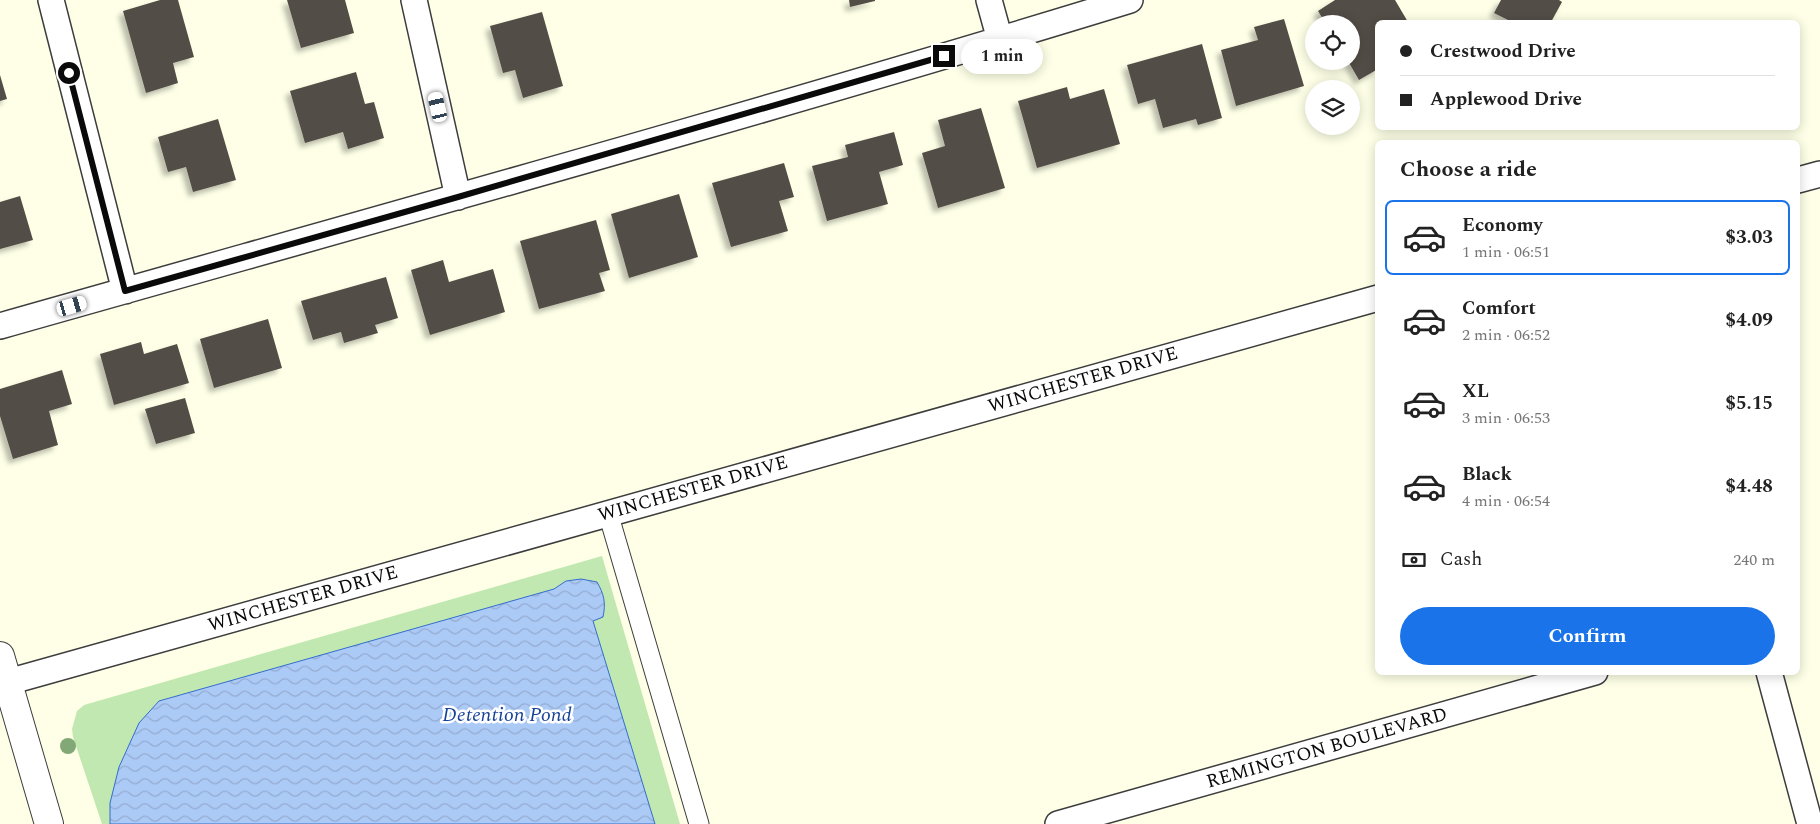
<!DOCTYPE html>
<html lang="en">
<head>
<meta charset="utf-8">
<style>
	:root { --surface:#fff; --page:#f2f2f2; --text:#222; --muted:#767676; --line:#e0e0e0; --accent:#1a73e8 }
	body { margin:0; font-family:Spectral,serif; background:var(--page); color:var(--text); height:100vh; display:flex; flex-direction:column; font-size:19px; white-space:nowrap }
	* { box-sizing:border-box; margin:0 }
	p { font-size:16px; color:var(--muted) }
	.icon { flex:none; width:28px; height:28px; fill:none; stroke:currentColor; stroke-width:2; stroke-linecap:round; stroke-linejoin:round }
	.map { position:relative; flex:1; overflow:hidden }
	.side { position:absolute; left:1375px; top:140px; width:425px; height:535px; display:flex; flex-direction:column; background:var(--surface); border-radius:8px; box-shadow:0 2px 12px #0003 }
	.side>* { flex:none }
	.guide { position:absolute; left:1375px; top:20px; width:425px; height:110px; border-radius:8px; box-shadow:0 2px 12px #0003; display:grid; align-content:center; height:110px; padding:0 25px; background:var(--surface) }
	.fabs { position:absolute; left:1305px; top:15px; display:grid; gap:10px }
	.fabs a { display:grid; place-items:center; width:55px; height:55px; border-radius:50%; background:var(--surface); box-shadow:0 2px 12px #0003; font-size:25px }
	.end { position:absolute; width:22px; height:22px; margin:-11px; border:6px solid #0a0a0a; background:#fff; box-shadow:0 0 0 2px #fff }
	.from { border-radius:50% }
	.bubble { position:absolute; height:35px; border-radius:18px; background:var(--surface); box-shadow:0 2px 12px #0003; font-size:16px; font-weight:700; line-height:35px; text-align:center }
	.car { position:absolute; width:15px; height:30px; margin:-15px -8px; border-radius:6px; box-shadow:0 0 4px 1px #0007; background:linear-gradient(#fff 24%,#345 0 40%,#fff 0 76%,#345 0 86%,#fff 0) }
	.guide b { display:flex; align-items:center; gap:18px; height:48px; font-size:19px }
	.guide b+b { border-top:1px solid var(--line) }
	.guide i { width:12px; height:12px; background:var(--text) }
	ul { padding:0; list-style:none }
	li { display:flex; align-items:center; gap:15px; height:75px; margin:0 10px 8px; padding:0 15px; border:2px solid transparent; border-radius:8px }
	li div { flex:1 }
	li b { display:block; font-size:19px }
	li em { font-style:normal; font-weight:700 }
	li.current { border-color:var(--accent) }
	li>.icon { width:45px; height:45px; stroke-width:1.5 }
	h2 { padding:0 25px; font-size:22px; line-height:60px }
	.pay { display:flex; align-items:center; gap:12px; height:55px; padding:0 25px; font-size:19px }
	.pay p { margin-inline-start:auto }
	.action { display:flex; gap:10px; margin-top:auto; padding:10px 25px }
	.action a { flex:1; height:58px; border-radius:30px; background:var(--accent); color:#fff; font-size:20px; font-weight:700; line-height:58px; text-align:center }
	.map>svg:first-child { display:block }
	.grass { fill:#c2e8b2 }
	.water { fill:url(#water-waves); stroke:#336dcc }
	.building { fill:#524e46; filter:url(#shadow) }
	.lines { fill:none; stroke-linecap:round; stroke-linejoin:round }
	.pedestrian-casing { stroke:#3d3d3d; stroke-width:21 }
	.minor-casing { stroke:#3d3d3d; stroke-width:28 }
	.tertiary-casing { stroke:#3d3d3d; stroke-width:30 }
	.pedestrian { stroke:#fff; stroke-width:19 }
	.minor { stroke:#fff; stroke-width:25 }
	.tertiary { stroke:#fff; stroke-width:28 }
	.tree { fill:#82a877 }
	.route { stroke:#0a0a0a; stroke-width:6 }
	.labels { text-anchor:middle; dominant-baseline:central; stroke-width:5; stroke-linejoin:round; paint-order:stroke }
	.street-label { font-size:19px; fill:#0a0a0a; stroke:#fff }
	.water-label { font-size:20px; font-style:italic; fill:#154299; stroke:#fff }
</style>
</head>
<body>
<div class="map">
<svg width="1820" height="824" viewBox="0 0 1820 824">
	<defs>
		<pattern id="water-waves" width="16" height="10" patternUnits="userSpaceOnUse" patternTransform="scale(1.25)"><rect width="16" height="10" fill="#accaf6"/><path d="M0 5q4-4 8 0t8 0" fill="none" stroke="#93acd2"/></pattern>
		<filter id="shadow"><feDropShadow dx="-4.5" dy="4.5" stdDeviation="2.5" flood-color="#0004"/></filter>
	</defs>
	<rect width="100%" height="100%" fill="#feffe6"/>
	<path class="grass" d="M602,556l78,268h-578l-29,-87 -1,-8 5,-18 7,-6z"/>
	<path class="water" d="M581,579l16,3c7,12 9,21 6,35l-10,4 62,203h-545v-21l9,-36 20,-44 20,-22 395,-112 12,-8z"/>
	<path class="building" d="M160,0h18l16,57 -21,6 5,20 -32,10 -23,-82z
		M287,0h58l9,33 -53,15z
		M849,0h26v1l-25,6z
		M1335,0h60l13,22h-30v47l-19,11 -11,-19h3v-37h-25l-8,-13z
		M1501,0h58l3,2 -11,20h-39l-18,-9z
		M542,12l21,74 -40,12 -8,-28 -12,3 -13,-47z
		M1284,19l20,67 -68,20 -15,-56 37,-10 -4,-13z
		M1202,44l20,74 -24,7 -2,-6 -33,9 -8,-29 -17,5 -11,-39z
		M356,72l9,32 9,-2 10,36 -36,11 -5,-17 -38,11 -15,-52z
		M0,75l7,24 -7,2z
		M1067,87l3,12 34,-10 16,55 -83,24 -19,-67z
		M981,108l24,80 -67,20 -16,-55 23,-7 -7,-26z
		M218,119l18,61 -43,12 -7,-25 -18,5 -10,-35z
		M894,132l9,33 -24,7 9,32 -61,17 -15,-55 36,-9 -3,-12z
		M784,163l10,34 -15,4 9,30 -57,16 -19,-64z
		M679,194l19,63 -69,21 -18,-64z
		M20,196l13,44 -33,9v-47z
		M596,220l14,50 -11,3 6,18 -66,18 -19,-68z
		M443,260l6,22 44,-13 12,43 -75,23 -19,-65z
		M386,277l12,41 -23,7 3,8 -34,10 -3,-11 -28,8 -12,-39z
		M268,319l14,49 -68,20 -14,-49z
		M141,342l3,12 33,-10 12,39 -75,22 -14,-51z
		M62,370l10,34 -23,7 9,34 -45,14 -13,-43v-27z
		M185,398l10,35 -39,11 -11,-35z"/>
	<g class="lines">
		<g class="pedestrian-casing">
			<path id="pedestrian" d="M608,513l91,311"/>
		</g>
		<g class="minor-casing">
			<path id="minor" d="M51,0l74,291
				M414,0l44,197
				M989,0l11,40
				M1798,180l22,-6
				M0,326c377,-107 755,-211 1130,-326
				M1769,672l41,152
				M8,682l1370,-384
				M1058,824l537,-152"/>
		</g>
		<g class="tertiary-casing">
			<path id="tertiary" d="M0,656l49,168"/>
		</g>
		<use href="#pedestrian" class="pedestrian"/>
		<use href="#minor" class="minor"/>
		<use href="#tertiary" class="tertiary"/>
	</g>
	<circle class="tree" cx="68" cy="746" r="8"/>
	<g class="lines">
		<path class="route" d="M69,73l56,218 333,-94 486,-141"/>
	</g>
	<g class="labels">
		<g class="street-label">
			<text transform="translate(1083 380) rotate(-16)">WINCHESTER DRIVE</text>
			<text transform="translate(693 489) rotate(-16)">WINCHESTER DRIVE</text>
			<text transform="translate(303 599) rotate(-16)">WINCHESTER DRIVE</text>
			<text transform="translate(1327 748) rotate(-16)">REMINGTON BOULEVARD</text>
		</g>
		<g class="water-label">
			<text x="507" y="715">Detention Pond</text>
		</g>
	</g>
</svg>
<div class="fabs">
<a><svg class="icon" aria-label="locate" viewBox="0 0 24 24"><circle cx="12" cy="12" r="6"/><path d="M12 2v4M12 18v4M2 12h4M18 12h4"/></svg></a>
<a><svg class="icon" aria-label="layers" viewBox="0 0 24 24"><path d="M12 4l9 5-9 5-9-5zM3 14l9 5 9-5"/></svg></a>
</div>
<i class="end from" style="left:69px;top:73px"></i>
<i class="end" style="left:944px;top:56px"></i>
<div class="bubble" style="left:961px;top:39px;width:82px">1 min</div>
<i class="car" style="left:438px;top:107px;rotate:347deg"></i>
<i class="car" style="left:72px;top:306px;rotate:74deg"></i>
<div class="guide">
<b><i class="from"></i>Crestwood Drive</b>
<b><i></i>Applewood Drive</b>
</div>
<section class="side">
<h2>Choose a ride</h2>
<ul>
<li class="current"><svg class="icon" aria-label="car" viewBox="0 0 24 24"><path d="M5 17H2v-5l4-1 3-4h7l3 4 3 1v5h-3M9 17h6M6 11h13"/><circle cx="7" cy="17" r="2"/><circle cx="17" cy="17" r="2"/></svg><div><b>Economy</b><p>1 min · 06:51</p></div><em>$3.03</em></li>
<li><svg class="icon" aria-label="car" viewBox="0 0 24 24"><path d="M5 17H2v-5l4-1 3-4h7l3 4 3 1v5h-3M9 17h6M6 11h13"/><circle cx="7" cy="17" r="2"/><circle cx="17" cy="17" r="2"/></svg><div><b>Comfort</b><p>2 min · 06:52</p></div><em>$4.09</em></li>
<li><svg class="icon" aria-label="car" viewBox="0 0 24 24"><path d="M5 17H2v-5l4-1 3-4h7l3 4 3 1v5h-3M9 17h6M6 11h13"/><circle cx="7" cy="17" r="2"/><circle cx="17" cy="17" r="2"/></svg><div><b>XL</b><p>3 min · 06:53</p></div><em>$5.15</em></li>
<li><svg class="icon" aria-label="car" viewBox="0 0 24 24"><path d="M5 17H2v-5l4-1 3-4h7l3 4 3 1v5h-3M9 17h6M6 11h13"/><circle cx="7" cy="17" r="2"/><circle cx="17" cy="17" r="2"/></svg><div><b>Black</b><p>4 min · 06:54</p></div><em>$4.48</em></li>
</ul>
<div class="pay"><svg class="icon" aria-label="cash" viewBox="0 0 24 24"><path d="M3 7h18v10H3z"/><circle cx="12" cy="12" r="2"/></svg>Cash<p>240 m</p></div>
<div class="action"><a>Confirm</a></div>
</section>
</div>
</body>
</html>
